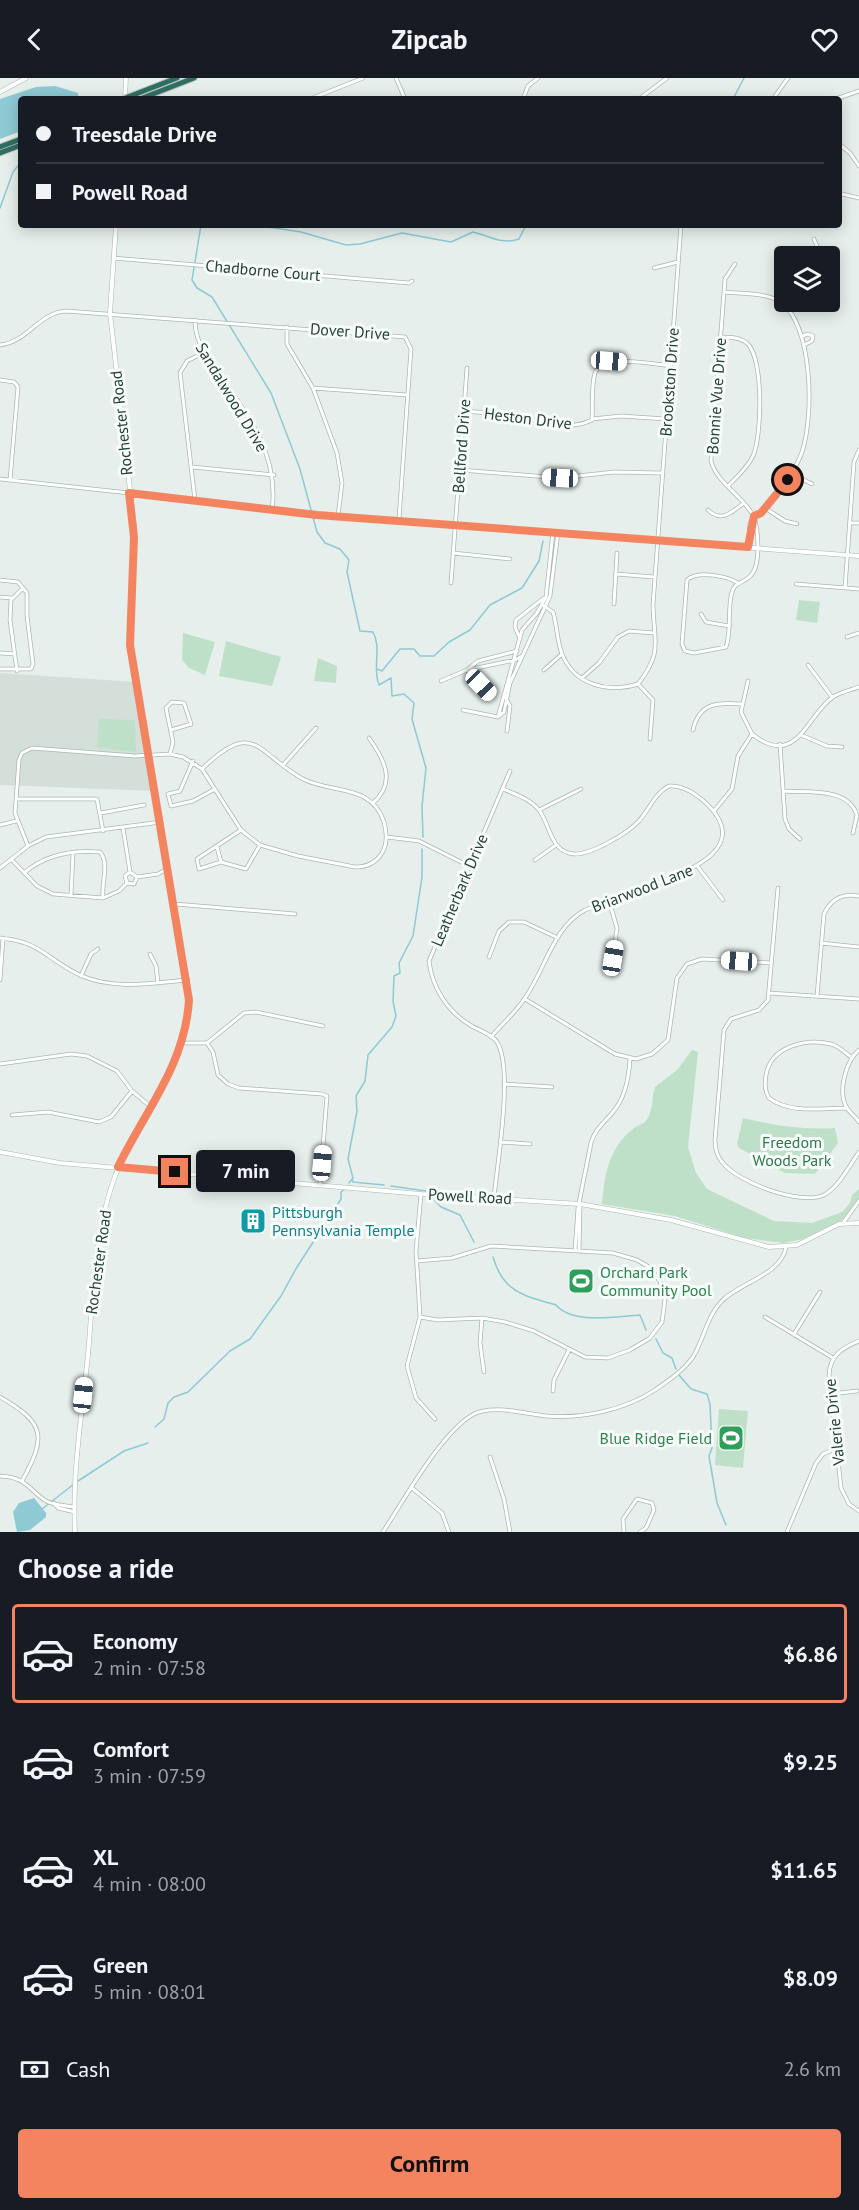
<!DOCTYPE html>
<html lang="en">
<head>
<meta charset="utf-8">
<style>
	:root { --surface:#171b24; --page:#20242c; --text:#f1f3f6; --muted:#9ea1a6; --line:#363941; --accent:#f4845f }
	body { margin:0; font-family:"PT Sans",sans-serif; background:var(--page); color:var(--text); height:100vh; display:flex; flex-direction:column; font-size:22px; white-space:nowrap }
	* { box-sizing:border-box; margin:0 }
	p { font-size:20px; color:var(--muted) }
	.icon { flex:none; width:33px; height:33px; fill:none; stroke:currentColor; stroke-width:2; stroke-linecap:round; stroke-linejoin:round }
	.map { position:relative; height:1454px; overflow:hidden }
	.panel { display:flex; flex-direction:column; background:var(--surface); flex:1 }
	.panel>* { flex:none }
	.guide { position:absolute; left:18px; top:18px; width:824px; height:132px; border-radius:6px; box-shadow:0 3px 15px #0003; display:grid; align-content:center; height:132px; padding:0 18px; background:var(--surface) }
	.tools { position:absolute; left:774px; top:168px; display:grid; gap:12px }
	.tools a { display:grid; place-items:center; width:66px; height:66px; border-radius:6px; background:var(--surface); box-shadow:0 3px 15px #0003; font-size:30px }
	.end { position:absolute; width:27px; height:27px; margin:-14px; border:8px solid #f4845f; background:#111; box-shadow:0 0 0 3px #111 }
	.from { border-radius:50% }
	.bubble { position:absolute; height:42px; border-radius:6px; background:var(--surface); box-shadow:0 3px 15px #0003; font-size:20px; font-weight:600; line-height:42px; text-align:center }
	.car { position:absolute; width:18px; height:36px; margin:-18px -9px; border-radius:8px; box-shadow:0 0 4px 2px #0007; background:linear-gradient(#fff 24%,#345 0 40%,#fff 0 76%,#345 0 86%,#fff 0) }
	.guide b { display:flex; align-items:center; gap:21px; height:57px; font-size:22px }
	.guide b+b { border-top:2px solid var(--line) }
	.guide i { width:15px; height:15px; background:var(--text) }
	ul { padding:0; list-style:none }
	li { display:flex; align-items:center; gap:18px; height:99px; margin:0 12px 9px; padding:0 6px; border:3px solid transparent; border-radius:6px }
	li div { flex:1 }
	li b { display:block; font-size:22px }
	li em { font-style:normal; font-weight:600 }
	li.active { border-color:var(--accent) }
	li>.icon { width:54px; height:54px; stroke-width:1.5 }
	h2 { padding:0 18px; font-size:27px; line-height:72px }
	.pay { display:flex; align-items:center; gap:15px; height:66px; padding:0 18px; font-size:22px }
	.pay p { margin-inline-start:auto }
	.button { display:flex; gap:12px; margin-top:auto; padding:12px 18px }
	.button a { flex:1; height:69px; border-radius:6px; background:var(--accent); color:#111; font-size:24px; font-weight:600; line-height:69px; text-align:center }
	header { display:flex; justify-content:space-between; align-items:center; height:78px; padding:0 18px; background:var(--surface); font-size:27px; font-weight:600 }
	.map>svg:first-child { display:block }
	.built { fill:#d4dfda }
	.green { fill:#bfe0c8 }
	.water { fill:#8ec9d4 }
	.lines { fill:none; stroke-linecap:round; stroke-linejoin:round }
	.stream { stroke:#8ec9d4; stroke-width:1.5 }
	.minor-casing { stroke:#a8b8b2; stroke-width:4.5 }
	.tertiary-casing { stroke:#a8b8b2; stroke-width:5 }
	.motorway-casing { stroke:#c2cac8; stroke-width:7 }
	.minor { stroke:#fff; stroke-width:3 }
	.tertiary { stroke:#fff; stroke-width:4 }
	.motorway { stroke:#2f6f62; stroke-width:5 }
	.motorway-bridge-casing { stroke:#c2cac8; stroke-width:7; stroke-linecap:butt }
	.motorway-bridge { stroke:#2f6f62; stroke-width:5 }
	.route { stroke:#f4845f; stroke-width:8 }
	.labels { text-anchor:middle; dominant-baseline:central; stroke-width:6; stroke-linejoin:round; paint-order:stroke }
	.street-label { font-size:16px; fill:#24423a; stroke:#f7fbf9 }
	.park-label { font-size:16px; fill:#2d7a4b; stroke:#f7fbf9 }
	.culture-label { font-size:16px; fill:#0d838f; stroke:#f7fbf9; text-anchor:start }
	.leisure-label { font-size:16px; fill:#27864d; stroke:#f7fbf9; text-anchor:start }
</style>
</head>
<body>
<header><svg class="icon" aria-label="back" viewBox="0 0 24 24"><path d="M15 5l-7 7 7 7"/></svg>Zipcab<svg class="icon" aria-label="heart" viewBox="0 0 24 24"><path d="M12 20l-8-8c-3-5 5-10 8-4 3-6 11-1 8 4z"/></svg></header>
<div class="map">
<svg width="859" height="1454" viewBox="0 0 859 1454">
	<rect width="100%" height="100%" fill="#e6efeb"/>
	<path class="built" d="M0,595l136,9 19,109 -155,-6z"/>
	<path class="green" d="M799,522l21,2 -3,21 -21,-3z
		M183,555l32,9 -10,33 -16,-7 -7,-8z
		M226,563l55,16 -9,29 -53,-10z
		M318,580l19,8 -1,17 -22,-2z
		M99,641l36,1 1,32 -39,-5z
		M692,972l6,2 -10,95 8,26 11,16 67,32 38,2 30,-11 8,-9 2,-8 7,-6v10l-17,21 -39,19 -20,4 -38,-5 -70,-22 -73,-12c2,-28 7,-57 31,-75 3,-3 8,-4 12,-7 9,-10 6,-24 10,-35l22,-17z
		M743,1040c32,8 60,12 92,10l3,15 -23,31 -30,-1 -46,-25 -2,-4z
		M719,1331l29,2 -5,57 -28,-3z"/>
	<path class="water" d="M55,8l23,7 1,6h-58v32l-21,8v-40l36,-12z
		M34,1420l12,15v4l-16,13 -13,2 -4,-20 6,-9z"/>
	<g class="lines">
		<path class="stream" d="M733,21l11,-21
			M0,130l13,-36 8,-10
			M201,147l-9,55 5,8 15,9 59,96 29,76 17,63 8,11 15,6 9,11 -2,12 13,59 13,1c9,16 -1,36 6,53l12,-7 1,18 12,-2 10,9 -2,16 14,49 -4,38 1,31
			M255,147l46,7 45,13 14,-1 42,-11 49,9 22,-10c17,4 28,13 46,7l7,-14
			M783,192h1
			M377,591l5,2 18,-22h14l6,7h14l15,-14 21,-12 20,-25 32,-17 17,-27 4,-20
			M352,1101l1,3 31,3
			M349,1105l4,-5 -5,-19 9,-48 -1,-15 9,-15 3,-26 24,-28 4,-11 -3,-15 1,-25 6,-3 -1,-10 14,-27 9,-59v-28
			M391,1108l35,5
			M434,1122l7,7 19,8 14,27
			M493,1179c10,35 31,39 63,48 17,20 61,11 84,10l6,15
			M656,1261l7,14 9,5 4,11
			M679,1297l12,14 16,5 3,10 2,44 -3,8 8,47 9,22
			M155,1349l9,-8 4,-16 6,-6 14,-5 42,-41 20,-12 31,-43 16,-29 44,-68v-7l3,-2
			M78,1403l46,-30 24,-8
			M42,1431l32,-25"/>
		<g class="minor-casing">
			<path id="minor" d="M396,0l9,21
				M310,21l53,-21
				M523,21l5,-13 10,-8
				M639,21l28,-21
				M773,21l15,-21
				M836,21l23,-8
				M838,65l12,10 9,13
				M838,115l21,5
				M814,161l7,17
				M113,180l296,25 3,-2
				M735,186l-10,15 -14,182c5,20 29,34 40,51 8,11 10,51 1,62 -6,9 -17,7 -20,18 -5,17 0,38 -6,55l-32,6 -9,-2 -3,-7 5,-64c10,-10 40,-4 51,3
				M654,190l24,-6
				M724,214c18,2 43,0 58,11 31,25 32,113 20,149 -6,17 -17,32 -28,46 -7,7 -11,15 -20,18
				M788,231l9,-7
				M195,242c0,24 13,37 26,57 30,41 58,81 51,133
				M287,249v17l26,44 24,65 5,30 -4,33
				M802,258l6,-2 5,2 -1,5 -8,4
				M720,259c9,0 19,0 27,6 17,16 15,93 6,113 -5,11 -16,21 -24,29
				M0,267c28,-3 38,-32 66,-34l339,26 6,12 -12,170
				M0,302l14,2 4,5 -8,93
				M313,310l94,7
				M464,333c14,1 29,2 43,4 27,4 59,18 85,5
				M666,341l-45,-3 -29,3c1,-14 -1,-33 3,-46 7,-19 59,-9 75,-7
				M192,389l82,8
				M460,392l100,8 54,-6 47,1
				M792,396l20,10
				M0,401l129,14
				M195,422l-15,-127 7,-12 16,-8
				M765,430l20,13 12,3
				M708,432c13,13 24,2 36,-7
				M850,445h9
				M748,469l2,-24 4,-7
				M453,475l57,6
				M616,496l38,3
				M0,502l18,2 9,11v23l6,48 -2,5h-31
				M451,505l16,-215
				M796,506l63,5
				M845,510l9,-126 5,-12
				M0,519l12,1
				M614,526l3,-51
				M544,528l9,6c4,13 4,29 9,42 13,32 47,39 76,30
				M701,536l5,8 23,4
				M847,559l12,-4
				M520,561l-5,-12 1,-7 28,-22
				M517,573l-39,10 -11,9 48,-10 7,-4
				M0,575l15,1
				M808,587l24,32
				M544,592l18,-16
				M17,593l-7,-51 1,-20 12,-12
				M582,600l17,-15 19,-26 11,-6 25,2
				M441,603l26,-11 24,25
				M748,603l-7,31 11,22
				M638,606c25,-32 16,-41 15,-79l28,-380
				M638,606l15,16 -3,39
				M504,616l6,12 -3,25
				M463,632l35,7
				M498,639l6,-5 6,-29 40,-87 8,-64
				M498,639l24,-87 15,-17 9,-16 7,-65
				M693,652c6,-27 24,-28 48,-26
				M801,657l26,11 15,1
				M369,660c15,21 28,44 4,65
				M780,666l5,75 4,10 11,10
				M170,676l3,-12 -7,-34 6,-6 12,1 7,21 -20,6
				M193,683l-13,30 -12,3 3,12 22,-5 22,-12
				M284,686l32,-36
				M784,713c24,2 64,-4 73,24l-4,18
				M16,721h81l6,32
				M539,732l42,-21
				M714,733l18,-22 6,-33 14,-22c45,36 55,-20 81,-37 7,-5 18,-7 26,-10
				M101,735l43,-8
				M0,747l16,-4
				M123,750l7,44
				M241,752l-44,29 2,10 22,-7 25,7 14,-24
				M387,759l32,4 50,25
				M28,768l-13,-33 4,-53 3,-7 10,-5 103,8 35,-2 13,3 19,12 39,61 19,15 38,11 57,11c11,0 21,-4 27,-14 6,-10 5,-20 2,-31 -13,-39 -52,-28 -81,-43 -46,-25 -48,-62 -101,-10
				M217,769l4,15
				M12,782l25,26 16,8 50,4 16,-7 8,-8
				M535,782l21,-15
				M698,789l25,33
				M0,790l28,-22 18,-9 115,-15
				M24,795c22,-19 48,-23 76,-21 10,11 1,32 3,46
				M137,799l21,-3 9,-5
				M127,805l-2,-7 5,-4 7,5
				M127,805l7,1 3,-7
				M778,810l-10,112 -9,10 -28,9 -7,11 -9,110c0,8 2,16 7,22 15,20 78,44 102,33 14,-7 26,-30 35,-43
				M71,817l2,-42
				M609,823l8,27 -4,30
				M175,826l120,10
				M0,860c41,3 48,23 82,38 33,14 71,7 106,4
				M821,865l38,4
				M150,876l6,12 2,17
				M489,879l10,-26 10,-9h15l34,16
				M81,898l10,-22 7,-5
				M0,902l3,-42
				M769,915l90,6
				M817,918l7,-82c7,-15 19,-21 35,-18
				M525,921l90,55 21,5 16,-5 16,-14 9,-62 10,-14 15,-5 69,4
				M491,959c11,-13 25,-25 34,-39 20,-28 28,-71 60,-88 22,-8 44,-16 65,-24 32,-13 102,-35 59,-80 -11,-11 -25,-21 -40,-20 -14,7 -20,24 -30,35 -11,12 -48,34 -65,33 -24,-2 -23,-28 -35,-44 -9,-11 -24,-16 -36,-21
				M183,965h24l6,9 5,23 10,9 11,4 83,6 5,2 -7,88
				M207,965l37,-30 12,-1 67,14
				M859,972c-13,11 -22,42 -12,58 3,5 9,9 12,14
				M0,986l71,-10 16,2 30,15 15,20 18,15
				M504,1006l48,3
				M847,1030c-24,0 -58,6 -78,-10 -5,-8 -4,-15 -3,-23 5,-29 40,-37 65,-31 8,2 14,9 20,13
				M12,1037l36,-3 51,10 12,-5 21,-26
				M500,1064l30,2
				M421,1116l-5,57 4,66 -13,49 9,32 19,21
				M494,1120c3,-34 20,-129 3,-156 -5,-8 -19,-12 -27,-17 -23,-14 -38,-38 -41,-64l81,-190
				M843,1145l16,-22
				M575,1173l3,-43 13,-65c3,-13 14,-21 22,-31 12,-14 16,-35 17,-53
				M579,1173l1,-47
				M417,1183l35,-3 39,-12 122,7 24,7 12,7 11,14 5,19 -3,22 -12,16 -20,12 -22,8 -23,-1 -51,-26 -29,-9 -23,-4 -44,2 -18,-3
				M765,1239l68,41
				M482,1240l-2,25 4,29
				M794,1256l26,-42
				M859,1263c-17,7 -29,14 -30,34l12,113 8,16 10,7
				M553,1313l1,-11 15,-30
				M831,1316l26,-3
				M0,1319c45,26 47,39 22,84
				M490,1379l14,42 6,33
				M0,1398c26,1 28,13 46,25 7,4 20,5 29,6
				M412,1410l30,25 7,19
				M54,1425l4,5 17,4
				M383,1454c21,-32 59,-101 91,-118 20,-10 51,0 72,2 36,3 79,-6 109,-26 13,-9 29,-20 38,-33 12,-20 14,-43 32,-59 19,-16 57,-25 61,-51
				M624,1454l-1,-13 14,-20 15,4 2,7 -8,18 -6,4
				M787,1454l29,-69 7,-9 14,-6"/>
		</g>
		<g class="tertiary-casing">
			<path id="tertiary" d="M0,14l26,-14
				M125,20l1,-20
				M129,415l188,22 542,41
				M0,1074l60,11 361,31 159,10 91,16 98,27 28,-2 42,-21 20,-1
				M75,1454c-3,-59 7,-119 13,-177 5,-59 6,-120 26,-176 23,-66 71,-106 75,-179l-59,-355 4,-120 -24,-212 6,-88"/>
		</g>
		<g class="motorway-casing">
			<path id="motorway" d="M128,19l49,-19
				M140,21l54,-21
				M0,69l21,-8
				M0,75l21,-8"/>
		</g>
		<use href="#minor" class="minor"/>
		<use href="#tertiary" class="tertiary"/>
		<use href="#motorway" class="motorway"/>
		<g class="motorway-bridge-casing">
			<path id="motorway-bridge" d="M124,21l4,-2"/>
		</g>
		<use href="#motorway-bridge" class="motorway-bridge"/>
	</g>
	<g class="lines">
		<path class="route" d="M175,1094l-57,-5c27,-56 67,-102 71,-167l-59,-355 4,-108 -5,-44 188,22 431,32 6,-31 7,-3 27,-33"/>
	</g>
	<defs>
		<g id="building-square" transform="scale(1.35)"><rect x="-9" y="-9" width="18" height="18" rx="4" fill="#0f9aa8" stroke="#f7fbf9"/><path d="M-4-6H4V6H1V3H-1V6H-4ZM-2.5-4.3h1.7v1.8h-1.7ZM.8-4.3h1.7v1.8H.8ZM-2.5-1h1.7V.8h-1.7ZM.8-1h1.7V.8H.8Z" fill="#fff"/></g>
		<g id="stadium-square" transform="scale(1.35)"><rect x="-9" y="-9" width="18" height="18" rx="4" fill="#2e9e5b" stroke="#f7fbf9"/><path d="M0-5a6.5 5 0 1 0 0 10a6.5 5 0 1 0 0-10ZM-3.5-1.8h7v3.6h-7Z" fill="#fff"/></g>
	</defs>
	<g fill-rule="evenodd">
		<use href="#building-square" x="253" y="1143"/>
		<use href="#stadium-square" x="581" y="1203"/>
		<use href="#stadium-square" x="731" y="1360"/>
	</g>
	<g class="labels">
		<g class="street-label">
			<text transform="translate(263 192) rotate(5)">Chadborne Court</text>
			<text transform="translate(350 253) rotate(4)">Dover Drive</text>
			<text transform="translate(669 304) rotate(-86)">Brookston Drive</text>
			<text transform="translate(716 318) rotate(-86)">Bonnie Vue Drive</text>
			<text transform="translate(232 319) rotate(59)">Sandalwood Drive</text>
			<text transform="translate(528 340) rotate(7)">Heston Drive</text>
			<text transform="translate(121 345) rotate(-96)">Rochester Road</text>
			<text transform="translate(461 368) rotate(-86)">Bellford Drive</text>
			<text transform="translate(642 810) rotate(-21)">Briarwood Lane</text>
			<text transform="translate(459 812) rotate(-67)">Leatherbark Drive</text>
			<text transform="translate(470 1118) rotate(3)">Powell Road</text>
			<text transform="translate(98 1184) rotate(-82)">Rochester Road</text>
			<text transform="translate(834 1344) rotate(-96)">Valerie Drive</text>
		</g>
		<g class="park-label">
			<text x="792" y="1064">Freedom<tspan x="792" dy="18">Woods Park</tspan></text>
		</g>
		<g class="culture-label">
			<text x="272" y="1134">Pittsburgh<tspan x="272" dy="18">Pennsylvania Temple</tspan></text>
		</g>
		<g class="leisure-label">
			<text x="600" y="1194">Orchard Park<tspan x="600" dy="18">Community Pool</tspan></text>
			<text x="712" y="1360" text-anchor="end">Blue Ridge Field</text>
		</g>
	</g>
</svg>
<div class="tools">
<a><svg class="icon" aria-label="layers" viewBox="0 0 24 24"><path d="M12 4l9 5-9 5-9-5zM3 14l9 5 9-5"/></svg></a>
</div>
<i class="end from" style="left:788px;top:402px"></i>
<i class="end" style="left:175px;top:1094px"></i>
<div class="bubble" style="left:196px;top:1072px;width:99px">7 min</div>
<i class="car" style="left:609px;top:283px;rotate:94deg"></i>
<i class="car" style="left:560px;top:400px;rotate:273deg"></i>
<i class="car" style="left:481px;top:607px;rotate:136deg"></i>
<i class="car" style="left:613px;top:880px;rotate:9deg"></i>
<i class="car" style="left:739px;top:883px;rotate:274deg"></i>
<i class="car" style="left:322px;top:1085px;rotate:5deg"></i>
<i class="car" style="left:83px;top:1317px;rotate:6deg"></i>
<div class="guide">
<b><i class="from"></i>Treesdale Drive</b>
<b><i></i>Powell Road</b>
</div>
</div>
<section class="panel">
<h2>Choose a ride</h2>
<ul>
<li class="active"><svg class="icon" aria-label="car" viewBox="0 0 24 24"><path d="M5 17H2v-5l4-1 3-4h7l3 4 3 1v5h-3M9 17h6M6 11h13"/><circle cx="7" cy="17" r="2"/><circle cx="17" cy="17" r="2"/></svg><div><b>Economy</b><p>2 min · 07:58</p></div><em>$6.86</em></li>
<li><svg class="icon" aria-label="car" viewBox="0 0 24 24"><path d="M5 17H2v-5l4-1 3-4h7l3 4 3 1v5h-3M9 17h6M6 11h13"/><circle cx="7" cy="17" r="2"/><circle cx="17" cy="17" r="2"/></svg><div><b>Comfort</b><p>3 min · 07:59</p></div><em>$9.25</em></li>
<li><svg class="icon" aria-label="car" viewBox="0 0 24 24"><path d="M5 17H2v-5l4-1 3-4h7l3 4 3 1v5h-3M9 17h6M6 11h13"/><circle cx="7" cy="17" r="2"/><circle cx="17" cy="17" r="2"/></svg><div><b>XL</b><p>4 min · 08:00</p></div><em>$11.65</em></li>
<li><svg class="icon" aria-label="car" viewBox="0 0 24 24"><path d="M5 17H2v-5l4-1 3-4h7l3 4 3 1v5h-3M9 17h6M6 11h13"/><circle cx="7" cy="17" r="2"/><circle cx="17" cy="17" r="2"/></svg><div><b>Green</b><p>5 min · 08:01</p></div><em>$8.09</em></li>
</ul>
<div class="pay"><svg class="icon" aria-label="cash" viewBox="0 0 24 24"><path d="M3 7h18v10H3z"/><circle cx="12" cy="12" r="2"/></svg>Cash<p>2.6 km</p></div>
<div class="button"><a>Confirm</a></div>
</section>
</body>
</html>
